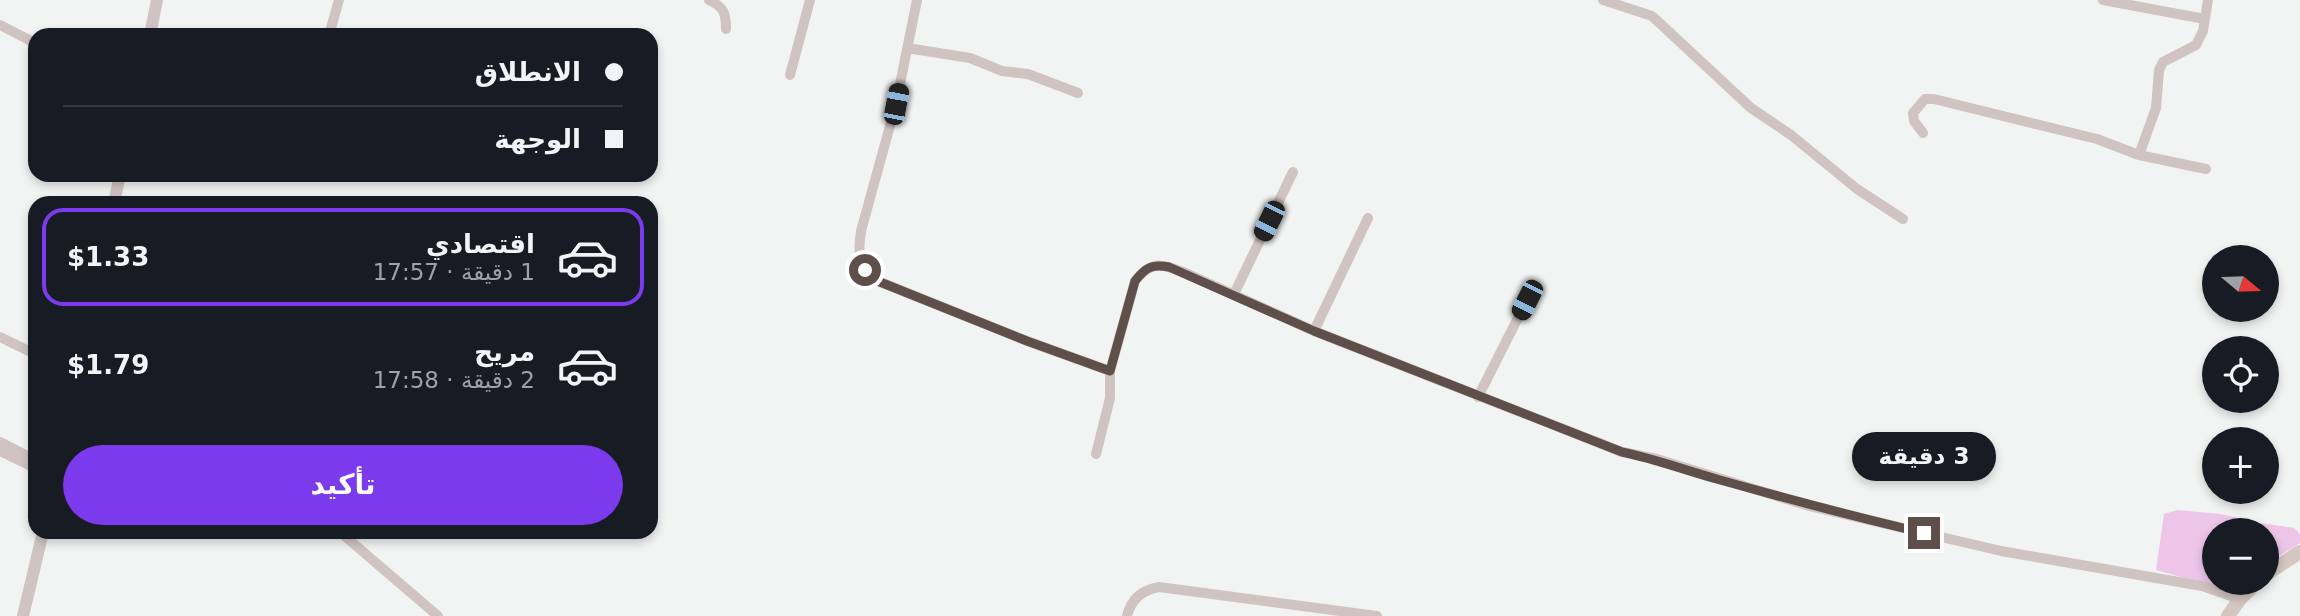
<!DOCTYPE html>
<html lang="ar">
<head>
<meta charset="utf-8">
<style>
	:root { --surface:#171b24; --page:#242831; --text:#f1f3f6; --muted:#9ea1a6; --line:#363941; --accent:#7c3aed }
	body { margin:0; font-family:"DejaVu Sans","Noto Sans Arabic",sans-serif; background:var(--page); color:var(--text); direction:rtl; height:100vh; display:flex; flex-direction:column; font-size:26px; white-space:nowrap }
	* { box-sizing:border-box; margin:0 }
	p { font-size:23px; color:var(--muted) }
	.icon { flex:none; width:38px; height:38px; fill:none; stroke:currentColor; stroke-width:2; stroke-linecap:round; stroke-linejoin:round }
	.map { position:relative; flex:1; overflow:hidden; direction:ltr }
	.drawer { position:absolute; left:28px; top:196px; width:630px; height:343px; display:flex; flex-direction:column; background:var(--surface); border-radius:21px; box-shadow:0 4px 10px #0003; direction:rtl }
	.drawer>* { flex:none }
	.guide { position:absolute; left:28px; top:28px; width:630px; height:154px; border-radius:21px; box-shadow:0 4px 10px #0003; direction:rtl; display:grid; align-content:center; height:154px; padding:0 35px; background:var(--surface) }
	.needle { width:46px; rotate:109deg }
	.controls { position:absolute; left:2202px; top:245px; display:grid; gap:14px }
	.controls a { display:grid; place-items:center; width:77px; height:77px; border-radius:50%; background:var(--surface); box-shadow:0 4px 10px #0003; font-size:35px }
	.end { position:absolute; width:32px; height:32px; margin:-16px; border:9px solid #5e4f4b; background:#fff; box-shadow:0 0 0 4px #fff }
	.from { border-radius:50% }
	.bubble { position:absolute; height:49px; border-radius:24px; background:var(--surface); box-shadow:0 4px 10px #0003; font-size:23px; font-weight:700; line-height:49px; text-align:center; direction:rtl }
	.car { position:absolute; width:21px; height:42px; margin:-21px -10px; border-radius:9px; box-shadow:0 0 5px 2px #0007; background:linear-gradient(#222 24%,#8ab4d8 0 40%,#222 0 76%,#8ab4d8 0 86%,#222 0) }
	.guide b { display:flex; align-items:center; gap:24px; height:66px; font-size:26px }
	.guide b+b { border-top:2px solid var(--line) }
	.guide i { width:18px; height:18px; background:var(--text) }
	ul { padding:12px 0 0; list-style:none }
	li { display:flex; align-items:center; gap:21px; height:98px; margin:0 14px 10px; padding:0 21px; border:4px solid transparent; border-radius:21px }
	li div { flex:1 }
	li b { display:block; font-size:26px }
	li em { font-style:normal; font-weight:700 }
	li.current { border-color:var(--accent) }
	li>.icon { width:63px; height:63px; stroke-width:1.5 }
	.button { display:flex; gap:14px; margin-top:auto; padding:14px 35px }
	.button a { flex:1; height:80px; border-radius:42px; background:var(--accent); color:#fff; font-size:28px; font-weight:700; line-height:80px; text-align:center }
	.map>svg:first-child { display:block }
	.green { fill:#edc5e9 }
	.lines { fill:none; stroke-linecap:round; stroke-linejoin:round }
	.minor { stroke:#cfc4c1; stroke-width:10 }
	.tertiary { stroke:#cfc4c1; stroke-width:12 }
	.secondary { stroke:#d4c6c1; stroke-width:14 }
	.route { stroke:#5e4f4b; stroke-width:9 }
</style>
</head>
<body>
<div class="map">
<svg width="2300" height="616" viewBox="0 0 2300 616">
	<rect width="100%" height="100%" fill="#f2f4f3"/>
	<path class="green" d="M2177,510l44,4 39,9 34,5 6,6v9l-34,21v-34h-52v53h31l-10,9 -79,-22 8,-56z"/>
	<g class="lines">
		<path class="minor" d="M709,0c15,7 17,13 17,29
			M917,0l-21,104 -35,127c-4,27 -2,34 19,51l147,59 83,30
			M1603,0l49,16 99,92 40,27 66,54 46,30
			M2103,0l102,19
			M0,25l35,18
			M329,35l10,-35
			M907,48l63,10 32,13 26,3 50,19
			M790,75l20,-75
			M1923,133l-9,-12 -1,-8 12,-14h9l163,40 42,16 17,-47 3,-38 4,-8 33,-17 7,-14 5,-31
			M2139,155l67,14
			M1234,294l59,-122
			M1314,331l54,-113
			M0,337l35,17
			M1478,397l49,-97
			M0,442l35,18
			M0,451l35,17
			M1096,454l14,-56v-27l25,-90c18,-23 29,-16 53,-7l126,57 308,121 35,7 152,47 192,45 201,35 38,13
			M340,532l98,84
			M1127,616c4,-17 15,-26 32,-29l218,29"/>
		<path class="tertiary" d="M150,35l7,-35
			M114,203l6,-28
			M23,616l20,-84"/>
		<path class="secondary" d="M2266,574l34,-22
			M2228,616l12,-17 16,-16"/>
	</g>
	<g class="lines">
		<path class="route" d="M865,270l15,12 147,59 83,30 25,-90c11,-14 17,-17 34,-14l145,64 308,121c34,7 65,19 98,28 68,19 136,37 204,53"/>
	</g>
</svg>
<div class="controls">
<a><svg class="needle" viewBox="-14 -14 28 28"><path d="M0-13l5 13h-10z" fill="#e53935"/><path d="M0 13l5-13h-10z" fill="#9ea1a6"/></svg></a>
<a><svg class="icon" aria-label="locate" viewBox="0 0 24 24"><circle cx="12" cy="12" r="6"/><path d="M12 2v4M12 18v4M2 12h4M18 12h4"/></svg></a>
<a>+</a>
<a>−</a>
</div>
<i class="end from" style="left:865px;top:270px"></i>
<i class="end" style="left:1924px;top:533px"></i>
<div class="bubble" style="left:1852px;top:432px;width:144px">3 دقيقة</div>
<i class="car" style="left:896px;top:104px;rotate:11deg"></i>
<i class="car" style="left:1269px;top:221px;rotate:206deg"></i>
<i class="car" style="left:1527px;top:300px;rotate:207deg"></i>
<div class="guide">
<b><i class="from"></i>الانطلاق</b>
<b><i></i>الوجهة</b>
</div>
<section class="drawer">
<ul>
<li class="current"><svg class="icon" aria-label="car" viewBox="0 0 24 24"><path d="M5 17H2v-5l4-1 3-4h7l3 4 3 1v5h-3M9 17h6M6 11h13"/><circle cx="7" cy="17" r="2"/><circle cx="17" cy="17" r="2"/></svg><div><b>اقتصادي</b><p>1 دقيقة · 17:57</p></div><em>$1.33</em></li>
<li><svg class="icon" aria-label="car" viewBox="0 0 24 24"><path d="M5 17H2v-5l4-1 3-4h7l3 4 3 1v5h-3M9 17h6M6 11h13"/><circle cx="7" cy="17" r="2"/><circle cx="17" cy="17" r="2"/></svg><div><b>مريح</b><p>2 دقيقة · 17:58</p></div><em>$1.79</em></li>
</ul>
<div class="button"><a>تأكيد</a></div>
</section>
</div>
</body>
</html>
